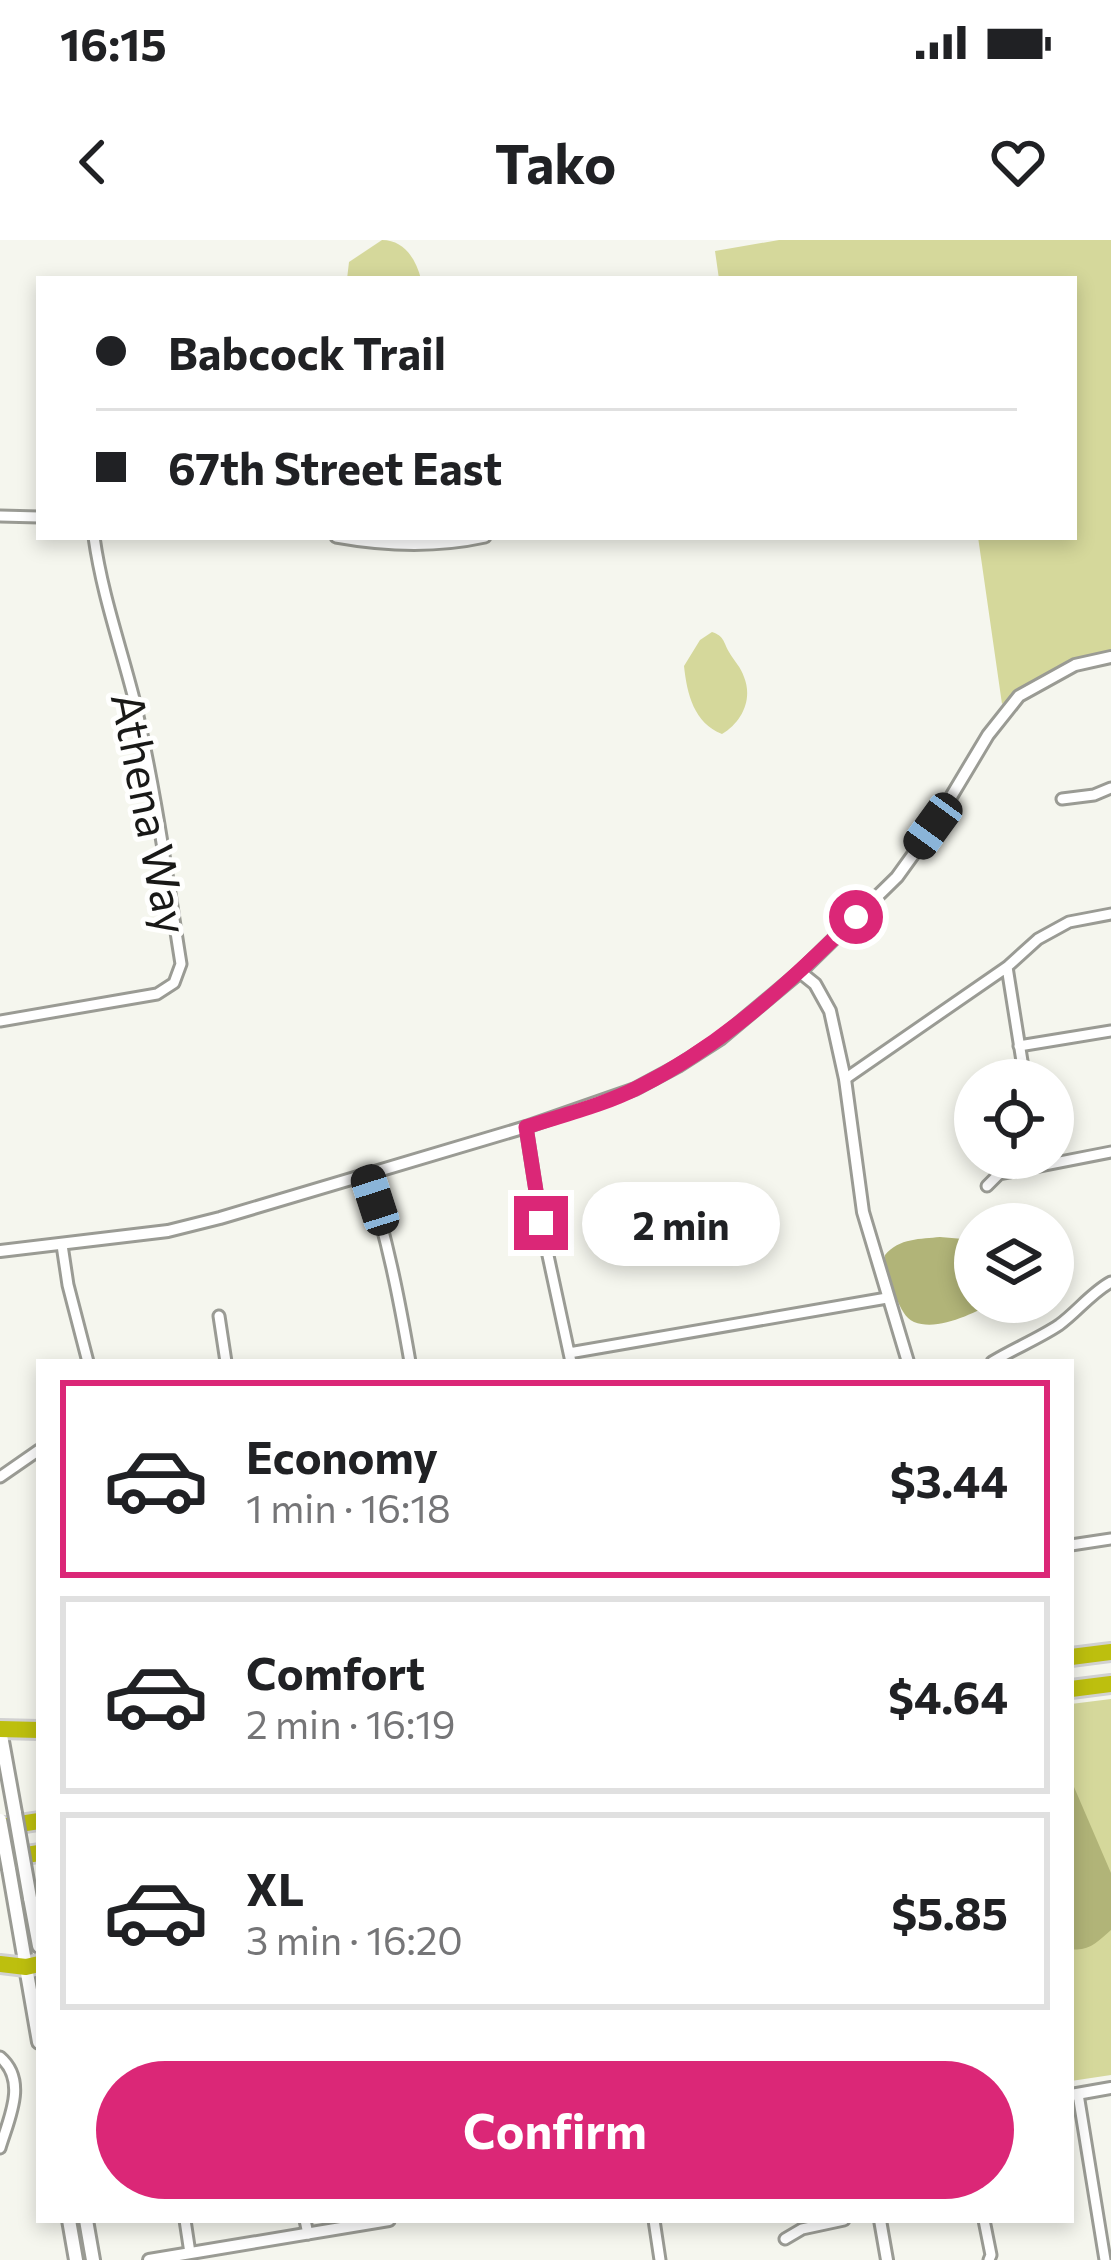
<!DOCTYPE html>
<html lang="en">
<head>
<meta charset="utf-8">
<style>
	:root { --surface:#fff; --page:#f6f6f6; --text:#202124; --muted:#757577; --line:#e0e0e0; --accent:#db2777 }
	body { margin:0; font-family:Commissioner,sans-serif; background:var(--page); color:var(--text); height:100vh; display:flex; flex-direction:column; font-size:45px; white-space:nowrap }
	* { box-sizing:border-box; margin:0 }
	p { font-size:39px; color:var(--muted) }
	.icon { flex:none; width:66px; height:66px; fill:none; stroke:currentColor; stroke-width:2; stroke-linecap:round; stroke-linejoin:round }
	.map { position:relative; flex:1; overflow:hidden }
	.sheet { position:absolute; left:36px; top:1119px; width:1038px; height:864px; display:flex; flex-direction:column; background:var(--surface); border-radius:0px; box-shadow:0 6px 18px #0003 }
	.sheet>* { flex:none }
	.top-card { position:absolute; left:36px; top:36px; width:1041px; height:264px; border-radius:0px; box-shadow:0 6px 18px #0003; display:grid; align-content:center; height:264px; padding:0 60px; background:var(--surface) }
	.controls { position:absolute; left:954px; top:819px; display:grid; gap:24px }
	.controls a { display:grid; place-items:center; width:120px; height:120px; border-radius:50%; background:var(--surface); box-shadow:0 6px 18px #0003; font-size:60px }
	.end { position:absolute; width:54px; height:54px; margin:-27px; border:15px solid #db2777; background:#fff; box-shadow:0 0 0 6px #fff }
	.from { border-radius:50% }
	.bubble { position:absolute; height:84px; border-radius:42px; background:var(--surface); box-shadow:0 6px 18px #0003; font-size:39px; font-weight:700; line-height:84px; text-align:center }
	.car { position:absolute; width:36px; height:72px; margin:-36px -18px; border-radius:15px; box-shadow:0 0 9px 3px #0007; background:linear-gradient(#222 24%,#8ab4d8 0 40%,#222 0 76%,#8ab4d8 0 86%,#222 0) }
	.top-card b { display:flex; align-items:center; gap:42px; height:114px; font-size:45px }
	.top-card b+b { border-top:3px solid var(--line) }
	.top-card i { width:30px; height:30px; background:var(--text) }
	ul { padding:21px 0 0; list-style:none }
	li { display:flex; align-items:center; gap:36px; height:198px; margin:0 24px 18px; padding:0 36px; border:6px solid var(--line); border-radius:0px }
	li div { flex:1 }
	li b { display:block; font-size:45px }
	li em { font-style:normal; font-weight:700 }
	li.on { border-color:var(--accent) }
	li>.icon { width:108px; height:108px; stroke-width:1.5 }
	.cta { display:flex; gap:24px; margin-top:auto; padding:24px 60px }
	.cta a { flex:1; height:138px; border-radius:72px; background:var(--accent); color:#fff; font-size:48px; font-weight:700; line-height:138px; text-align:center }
	.status { display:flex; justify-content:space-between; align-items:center; height:84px; padding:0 60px; background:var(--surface); direction:ltr }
	.status svg { height:33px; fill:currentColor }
	header { display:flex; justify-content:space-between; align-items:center; height:156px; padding:0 60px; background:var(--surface); font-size:54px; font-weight:700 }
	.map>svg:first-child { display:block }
	.green { fill:#d5d89b }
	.water { fill:#b1b478 }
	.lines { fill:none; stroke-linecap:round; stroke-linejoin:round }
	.minor-casing { stroke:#9a9b94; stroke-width:15 }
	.tertiary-casing { stroke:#9a9b94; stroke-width:16 }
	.secondary-casing { stroke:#9a9b94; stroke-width:18 }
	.motorway-casing { stroke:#d1d1d1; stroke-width:22 }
	.minor { stroke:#fff; stroke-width:9 }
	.tertiary { stroke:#fff; stroke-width:10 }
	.secondary { stroke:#fff; stroke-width:12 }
	.motorway { stroke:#bdbf0e; stroke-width:16 }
	.secondary-bridge-casing { stroke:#9a9b94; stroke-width:18; stroke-linecap:butt }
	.secondary-bridge { stroke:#fff; stroke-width:12 }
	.route { stroke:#db2777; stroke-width:15 }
	.labels { text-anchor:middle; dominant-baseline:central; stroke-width:10; stroke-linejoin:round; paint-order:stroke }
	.street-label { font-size:45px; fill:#191917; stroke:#fffffe }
</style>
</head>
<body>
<div class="status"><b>16:15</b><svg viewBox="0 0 49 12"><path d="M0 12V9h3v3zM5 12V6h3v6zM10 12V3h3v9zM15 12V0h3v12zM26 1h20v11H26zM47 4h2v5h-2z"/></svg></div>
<header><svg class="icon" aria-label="back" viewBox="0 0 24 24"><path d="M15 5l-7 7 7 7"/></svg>Tako<svg class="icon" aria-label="heart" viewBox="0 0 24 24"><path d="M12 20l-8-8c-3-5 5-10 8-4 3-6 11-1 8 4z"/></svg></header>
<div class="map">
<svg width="1111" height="2020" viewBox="0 0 1111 2020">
	<rect width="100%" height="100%" fill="#f5f6ee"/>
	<path class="green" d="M382,0c22,0 34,19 39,39h-74l2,-17z
		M779,0h332v410c-43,7 -75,27 -109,54l-24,-167h96v-258h-355l-4,-28z
		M712,392c12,4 11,9 17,20 5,9 12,15 15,25 9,22 -2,45 -22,57 -28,-11 -35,-40 -38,-68l16,-26z
		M1111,1459v376l-40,6v-377z"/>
	<path class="water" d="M940,997l35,3v62h22c-23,10 -58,30 -83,20 -9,-4 -13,-14 -17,-22 -9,-16 -12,-26 -12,-45 14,-17 36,-16 55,-18z
		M1071,1540l40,93v57c-13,11 -22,22 -40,19z"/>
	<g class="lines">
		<g class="minor-casing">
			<path id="minor" d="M0,276l39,1
				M336,297c50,9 99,11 149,0
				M1062,559l32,-4 17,-7
				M1007,727l18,113
				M0,781l157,-27 17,-11 7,-19c-14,-88 -26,-178 -47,-265 -14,-55 -32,-105 -40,-162
				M1019,806l92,-15
				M845,839l162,-112 31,-28 31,-17 42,-8
				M526,887l15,96 30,139
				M367,936c20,61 32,122 43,186
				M987,946l12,-12 112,-22
				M62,1005l6,40 20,77
				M219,1076l7,46
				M569,1113l318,-55
				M992,1122c21,-13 46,-23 67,-37 18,-13 33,-33 52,-43
				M0,1237l39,-27
				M1071,1305l40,-6
				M0,1817c28,24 9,61 0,91
				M1078,1854l27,166
				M185,1980l5,33
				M305,1980l3,14
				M654,1980l6,40
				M984,1980l7,35 -2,5
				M785,1999l17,-10 42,-9"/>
		</g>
		<g class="tertiary-casing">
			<path id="tertiary" d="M800,732l15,12 15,27 15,68 18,133 45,150
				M0,1011l168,-20 52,-13 306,-91 109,-38 43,-23 42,-27 80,-67 97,-95 36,-50 55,-92 31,-39 56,-31 36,-8
				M1071,1855l40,-7
				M880,1980l7,40
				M149,2020l240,-40"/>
		</g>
		<g class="secondary-casing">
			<path id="secondary" d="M0,1490l15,83
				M9,1629l30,173
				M30,1658l9,48
				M69,1980l7,40
				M86,1980l7,40"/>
		</g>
		<g class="motorway-casing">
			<path id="motorway" d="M1071,1417l40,-5
				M1071,1449l40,-5
				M0,1489l39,1
				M0,1587l39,-6
				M0,1619l39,-6
				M0,1724l26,3 13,-3"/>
		</g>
		<use href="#minor" class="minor"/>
		<use href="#tertiary" class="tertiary"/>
		<use href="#secondary" class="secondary"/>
		<use href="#motorway" class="motorway"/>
		<g class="secondary-bridge-casing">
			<path id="secondary-bridge" d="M15,1573l15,85
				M0,1580l9,49"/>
		</g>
		<use href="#secondary-bridge" class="secondary-bridge"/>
	</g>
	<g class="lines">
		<path class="route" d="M541,983l-15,-96c37,-12 78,-22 113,-40 84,-42 151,-105 217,-170"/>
	</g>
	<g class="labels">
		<g class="street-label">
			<text transform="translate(152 573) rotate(79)">Athena Way</text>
		</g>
	</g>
</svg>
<div class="controls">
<a><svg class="icon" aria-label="locate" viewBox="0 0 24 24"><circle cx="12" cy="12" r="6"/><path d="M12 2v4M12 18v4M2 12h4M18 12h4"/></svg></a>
<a><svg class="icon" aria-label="layers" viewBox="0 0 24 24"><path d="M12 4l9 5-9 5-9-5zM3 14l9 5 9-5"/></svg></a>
</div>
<i class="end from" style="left:856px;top:677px"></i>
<i class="end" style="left:541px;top:983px"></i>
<div class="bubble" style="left:582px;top:942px;width:198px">2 min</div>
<i class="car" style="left:933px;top:586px;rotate:216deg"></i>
<i class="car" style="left:375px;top:960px;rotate:342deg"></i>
<div class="top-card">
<b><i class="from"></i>Babcock Trail</b>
<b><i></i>67th Street East</b>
</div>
<section class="sheet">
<ul>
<li class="on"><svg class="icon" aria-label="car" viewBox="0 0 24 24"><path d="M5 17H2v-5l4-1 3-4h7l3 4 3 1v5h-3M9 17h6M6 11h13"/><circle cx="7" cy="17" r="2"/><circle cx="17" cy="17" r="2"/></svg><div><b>Economy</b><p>1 min · 16:18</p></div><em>$3.44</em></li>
<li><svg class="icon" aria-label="car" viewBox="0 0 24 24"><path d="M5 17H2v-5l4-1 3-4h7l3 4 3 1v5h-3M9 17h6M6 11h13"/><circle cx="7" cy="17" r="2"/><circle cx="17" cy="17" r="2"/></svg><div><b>Comfort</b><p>2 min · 16:19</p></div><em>$4.64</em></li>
<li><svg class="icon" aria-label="car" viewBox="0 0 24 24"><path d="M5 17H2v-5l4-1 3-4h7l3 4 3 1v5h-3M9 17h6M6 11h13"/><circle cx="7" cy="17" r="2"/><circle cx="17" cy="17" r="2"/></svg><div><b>XL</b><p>3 min · 16:20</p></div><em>$5.85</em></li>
</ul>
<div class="cta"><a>Confirm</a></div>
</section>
</div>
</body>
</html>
